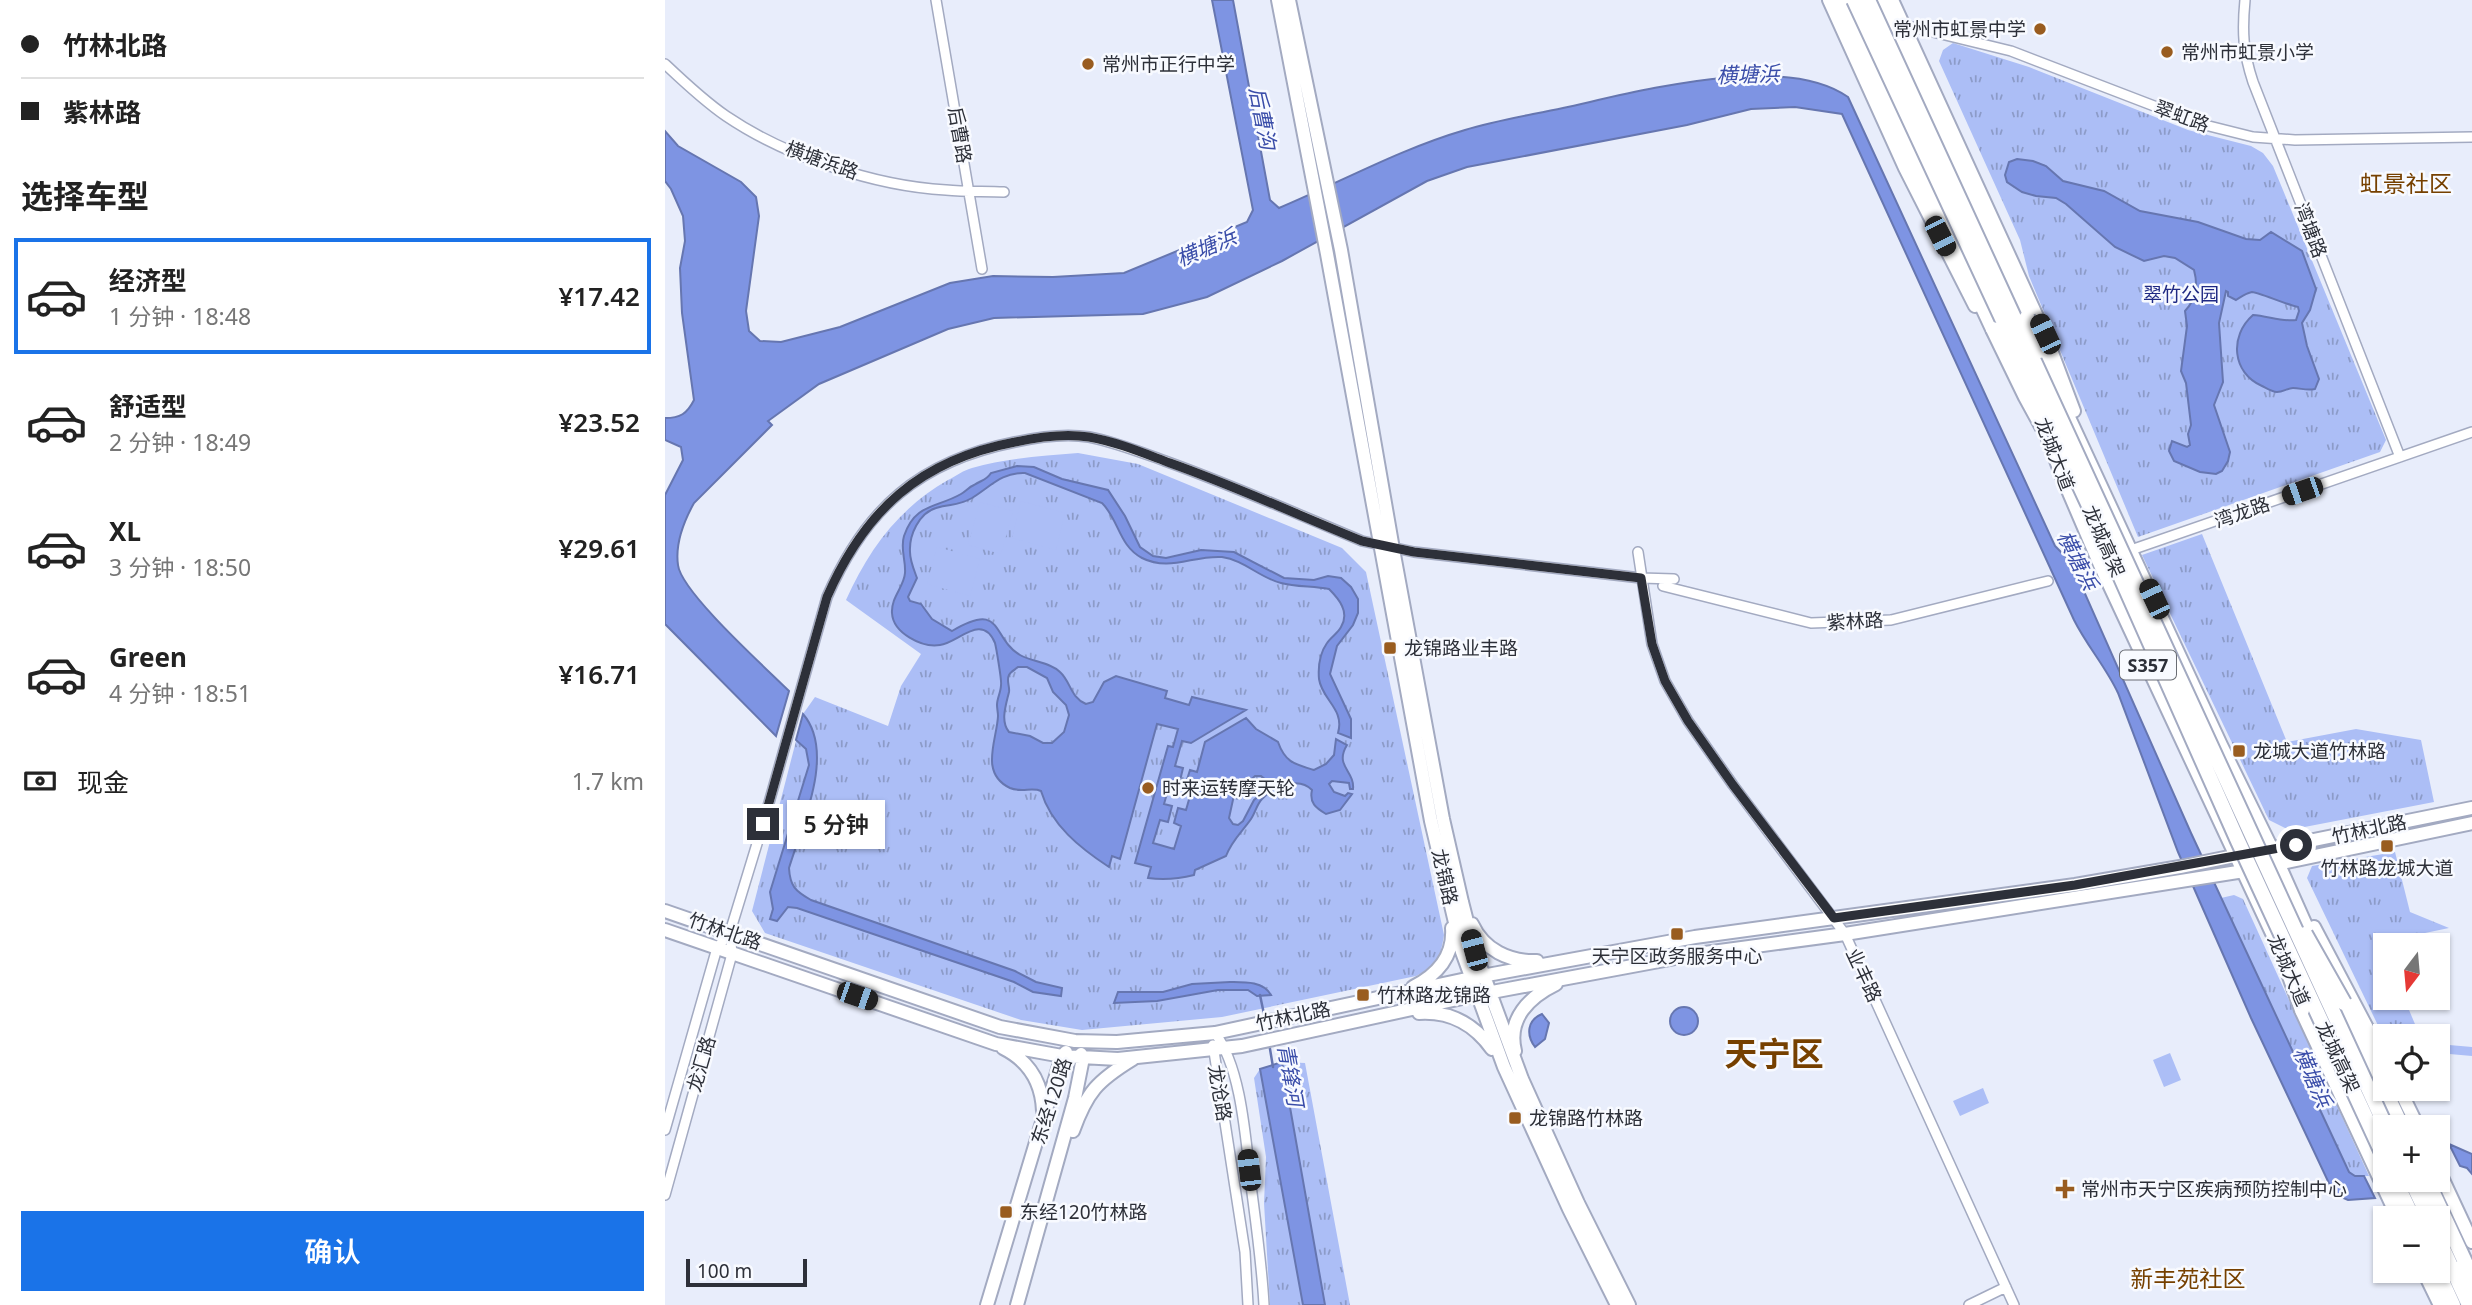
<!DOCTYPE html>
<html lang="zh">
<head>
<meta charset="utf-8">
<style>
	:root { --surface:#fff; --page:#f6f6f6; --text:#222; --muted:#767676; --line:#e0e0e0; --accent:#1a73e8 }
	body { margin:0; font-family:"Noto Sans","Noto Sans SC",sans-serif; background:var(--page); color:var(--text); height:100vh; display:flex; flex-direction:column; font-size:26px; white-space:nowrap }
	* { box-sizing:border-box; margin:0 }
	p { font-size:23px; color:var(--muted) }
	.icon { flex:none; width:38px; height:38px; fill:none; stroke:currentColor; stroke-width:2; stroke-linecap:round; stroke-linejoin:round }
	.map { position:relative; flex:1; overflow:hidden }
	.side { display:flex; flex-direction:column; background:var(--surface); width:665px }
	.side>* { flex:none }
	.hud { display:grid; align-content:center; height:154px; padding:0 21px; background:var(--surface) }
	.needle { width:46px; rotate:196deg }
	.buttons { position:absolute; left:1708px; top:933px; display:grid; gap:14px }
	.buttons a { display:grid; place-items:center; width:77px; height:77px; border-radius:0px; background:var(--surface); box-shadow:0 2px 5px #0004; font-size:35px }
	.scale { position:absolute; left:21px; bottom:18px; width:121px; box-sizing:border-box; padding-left:7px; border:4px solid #2d3039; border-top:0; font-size:19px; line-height:24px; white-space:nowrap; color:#2d3039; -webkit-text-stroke:5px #f8faff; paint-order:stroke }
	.end { position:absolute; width:32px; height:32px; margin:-16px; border:9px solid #2d3039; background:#fff; box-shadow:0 0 0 4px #fff }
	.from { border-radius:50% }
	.bubble { position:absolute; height:49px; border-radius:0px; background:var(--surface); box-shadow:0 2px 5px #0004; font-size:23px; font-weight:600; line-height:49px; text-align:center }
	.car { position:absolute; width:21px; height:42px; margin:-21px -10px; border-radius:9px; box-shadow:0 0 5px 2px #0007; background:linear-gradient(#222 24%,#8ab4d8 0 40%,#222 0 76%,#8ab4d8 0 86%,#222 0) }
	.hud b { display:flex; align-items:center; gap:24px; height:66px; font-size:26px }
	.hud b+b { border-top:2px solid var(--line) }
	.hud i { width:18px; height:18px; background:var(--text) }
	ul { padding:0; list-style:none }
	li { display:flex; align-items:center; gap:21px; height:116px; margin:0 14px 10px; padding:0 7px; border:4px solid transparent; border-radius:0px }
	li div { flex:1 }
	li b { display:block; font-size:26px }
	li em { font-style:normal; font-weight:600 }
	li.selected { border-color:var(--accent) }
	li>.icon { width:63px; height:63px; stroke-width:1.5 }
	h2 { padding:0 21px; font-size:32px; line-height:84px }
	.pay { display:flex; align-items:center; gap:18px; height:77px; padding:0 21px; font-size:26px }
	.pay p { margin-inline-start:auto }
	.cta { display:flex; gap:14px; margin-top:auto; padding:14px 21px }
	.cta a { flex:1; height:80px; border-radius:0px; background:var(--accent); color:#fff; font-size:28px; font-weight:600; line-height:80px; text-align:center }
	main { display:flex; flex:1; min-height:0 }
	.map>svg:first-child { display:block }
	.park { fill:url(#park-tufts) }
	.pitch { fill:#acbef6 }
	.water { fill:#7e94e3; stroke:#6676b0; stroke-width:2; fill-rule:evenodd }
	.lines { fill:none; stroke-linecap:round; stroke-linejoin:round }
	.stream { stroke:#6676b0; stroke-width:2.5 }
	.minor-casing { stroke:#a3aac1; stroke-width:12 }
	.major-casing { stroke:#a3aac1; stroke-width:16 }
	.highway-casing { stroke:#a3aac1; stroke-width:18 }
	.minor { stroke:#fff; stroke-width:9 }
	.major { stroke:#fff; stroke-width:12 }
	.highway { stroke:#fff; stroke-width:14 }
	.highway-bridge-casing { stroke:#a3aac1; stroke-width:18; stroke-linecap:butt }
	.highway-bridge { stroke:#fff; stroke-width:14 }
	.route { stroke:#2d3039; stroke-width:9 }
	.poi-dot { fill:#995c1f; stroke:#f8faff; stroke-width:2.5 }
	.labels { text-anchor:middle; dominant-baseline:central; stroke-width:5; stroke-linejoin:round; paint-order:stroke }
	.shield { fill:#f8faff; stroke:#6a6d74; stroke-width:2 }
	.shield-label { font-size:18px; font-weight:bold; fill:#2d3039 }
	.poi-label { font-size:19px; fill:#2d3039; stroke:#f8faff; text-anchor:start }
	.street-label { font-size:19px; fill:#2d3039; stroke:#f8faff }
	.park-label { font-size:19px; fill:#1f2983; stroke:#f8faff }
	.water-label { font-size:21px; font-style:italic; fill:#3a4da9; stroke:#f8faff }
	.quarter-label { font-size:23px; fill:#764000; stroke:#f8faff }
	.town-label { font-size:33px; font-weight:bold; fill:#764000; stroke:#f8faff }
</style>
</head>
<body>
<main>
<section class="side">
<div class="hud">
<b><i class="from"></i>竹林北路</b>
<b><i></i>紫林路</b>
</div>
<h2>选择车型</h2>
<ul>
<li class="selected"><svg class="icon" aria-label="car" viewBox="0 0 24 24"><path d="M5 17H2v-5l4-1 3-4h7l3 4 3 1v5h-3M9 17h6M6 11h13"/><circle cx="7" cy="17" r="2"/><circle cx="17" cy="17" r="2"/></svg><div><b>经济型</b><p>1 分钟 · 18:48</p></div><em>¥17.42</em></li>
<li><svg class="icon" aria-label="car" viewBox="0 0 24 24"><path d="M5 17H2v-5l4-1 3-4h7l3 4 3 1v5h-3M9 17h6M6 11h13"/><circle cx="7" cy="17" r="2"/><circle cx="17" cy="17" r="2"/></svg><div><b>舒适型</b><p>2 分钟 · 18:49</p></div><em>¥23.52</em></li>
<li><svg class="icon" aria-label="car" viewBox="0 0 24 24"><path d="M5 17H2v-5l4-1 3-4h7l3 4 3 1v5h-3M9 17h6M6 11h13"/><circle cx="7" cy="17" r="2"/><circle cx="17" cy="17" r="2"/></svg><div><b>XL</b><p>3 分钟 · 18:50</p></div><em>¥29.61</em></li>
<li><svg class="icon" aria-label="car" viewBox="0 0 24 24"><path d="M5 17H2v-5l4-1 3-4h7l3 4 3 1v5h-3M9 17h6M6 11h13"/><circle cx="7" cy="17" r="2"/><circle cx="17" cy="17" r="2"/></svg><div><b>Green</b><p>4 分钟 · 18:51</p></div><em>¥16.71</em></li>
</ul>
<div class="pay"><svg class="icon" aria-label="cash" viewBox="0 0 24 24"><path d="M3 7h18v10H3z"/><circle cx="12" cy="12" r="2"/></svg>现金<p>1.7 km</p></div>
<div class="cta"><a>确认</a></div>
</section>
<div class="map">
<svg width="1807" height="1305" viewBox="0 0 1807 1305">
	<defs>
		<pattern id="park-tufts" width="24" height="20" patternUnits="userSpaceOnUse" patternTransform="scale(1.75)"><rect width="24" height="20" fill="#acbef6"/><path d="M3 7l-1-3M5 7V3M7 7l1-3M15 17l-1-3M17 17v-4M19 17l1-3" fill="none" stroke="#8c9bc8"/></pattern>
	</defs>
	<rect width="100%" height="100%" fill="#e8edfb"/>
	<path class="park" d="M1288,43l76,24 159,63 63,16 12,7 10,13 113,274 -6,12 -242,85 -109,-261 -9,-36 -81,-179 4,-11z
		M413,453l60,11 204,84 24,24 78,363c-4,24 -6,30 -28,41l-194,41 -140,13 -61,-10 -256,-87 -13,-22 51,-197 12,-17 73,29 13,-40 20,-32 -75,-54c23,-51 53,-92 102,-120 8,-4 16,-10 24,-12 34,-10 71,-12 106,-15z
		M1537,534l85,208 69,-13 65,11 13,62 -145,28 -20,-10 -127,-265z
		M1730,852l15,60 39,16 -67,14 3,9v47h19l16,38h-35v4l-78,-162 5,-12z
		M1569,895l9,4 126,277h-14l-6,-4 -128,-274z
		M1773,1044l34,3v9l-34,-3z
		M617,1062l23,1 45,242h-80l-6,-102 2,-46 -12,-79 6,-9z"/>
	<path class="pitch" d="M356,501l44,12 -9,37 -44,-12z
		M315,502l33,9 -12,43 -33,-9z
		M272,547l43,12 -10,37 -43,-12z
		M1505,1053l11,27 -17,7 -11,-27z
		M1318,1088l6,15 -29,13 -7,-15z"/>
	<path class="water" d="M547,0h21l37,200 9,8c62,-26 121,-59 186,-78 32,-10 66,-15 98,-22 74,-16 220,-57 285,-11l207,449 16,16 120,271 158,339 6,4h9l11,22 -27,2 -14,-6 -83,-176 -73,-166 -60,-159c-12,-26 -31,-47 -44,-73l-232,-506 -47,-7 -44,2 -64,16 -220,42 -40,14 -145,80 -75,36 -64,17 -149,4 -46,11 -129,55 -51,37 4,4 -78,78c-10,18 -19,41 -16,62 3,27 89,104 111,126l-13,45 -111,-112v-129l18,-35 -2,-13 -16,-7v-22c15,0 22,-4 29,-18l-12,-87 -2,-45 5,-27 -2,-25 -12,-27 -6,-8v-50l13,15 63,36 15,15 3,19 -13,95 3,20 11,10 21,1 59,-15 110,-44 43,-7 60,1 71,-4 123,-51 6,-12z
		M1352,159l16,2 13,5 17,15 41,10 36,20 58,11 48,17 14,1 11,-8 31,19 14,38 -6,21 -8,13 5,23 12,33 -4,10c-9,2 -14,-1 -22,-1 -5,0 -10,4 -16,4 -5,0 -11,-4 -15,-6 -30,-13 -33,-50 -9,-71 14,1 32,7 43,5l3,-9 -1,-4c-11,-2 -40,-15 -46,-15 -6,1 -11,5 -16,8l-8,-4v-4l-2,-1 -7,32 4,59 -9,23 16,47 -2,9 -6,10 -6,3 -16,-2 -26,-11 -5,-10 3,-10 15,6 3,-2 -2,-11 3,-9 -5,-42 -5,-12 6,-45 -2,-15c12,-13 13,-26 9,-41l-19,-12 -11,-2 -20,5 -29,-14 -49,-43 -10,-6 -20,-2 -14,-4 -15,-10 -2,-7 4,-13z
		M352,466l17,1 28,12 46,11 17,26 15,31 13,9 13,2 35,-8 33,2 50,26 30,2 14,-4 13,2 10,9 7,12v14l-5,12 -16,21 -7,28 21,45v19l-13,-5c7,-24 -16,-33 -19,-54 -1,-12 1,-26 8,-36 4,-6 11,-10 14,-16 9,-15 -2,-28 -12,-38 -16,-3 -33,-2 -48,-6 -21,-5 -37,-23 -59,-26 -29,-2 -52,15 -80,1 -23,-12 -23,-38 -40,-55l-77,-30c-23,-1 -35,14 -53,25 -16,9 -21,5 -36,10 -17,5 -27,27 -26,44 0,9 4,18 7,26l-9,19 2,4 11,3 11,15 20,12c52,-31 39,7 68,24 12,7 30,7 40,17 11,10 10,25 26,32l7,-2 11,-20 12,-6 51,15 -2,7 24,7 3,-8 54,13 -55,33 -9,-2 -7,25 8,2 -4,17 -9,-2 -6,21 8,2 -4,16 -8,-2 -7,23 21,6 7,-23 -7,-3 4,-15 8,2 6,-21 -7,-3 5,-16 7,2 8,-30 41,-24 10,11 22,13c7,20 16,22 36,28l12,-6 8,-9 2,-16 11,6c-13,21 8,26 6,44h-3l-1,-6 -17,-2 -3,3 5,8 11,4 3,-3 4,1 -12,16 -14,4c-10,-6 -17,-11 -14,-24 -13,-14 -38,-4 -50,9 -5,5 -7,14 -11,20 -9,13 -19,21 -25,37l-31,14 -1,5c-16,4 -30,5 -46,3l3,-11 -16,-4 33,-117 5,1 5,-18 -21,-5 -37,135 -8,-3 -3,11c-29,-19 -58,-42 -68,-76 -9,-4 -20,2 -31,-3 -31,-15 -13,-48 -12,-72 0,-4 -1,-7 -1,-11 0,-7 4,-13 4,-20 1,-4 -5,-38 -6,-42 -13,-31 -37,0 -55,2 -18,3 -47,-12 -48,-32 -1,-16 12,-26 13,-40 1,-13 -5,-24 -1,-37 11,-33 33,-28 57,-42 5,-3 8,-7 13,-9 7,-5 12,-4 17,-12zM353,667h9l20,11 6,14 13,13 3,10 -5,17 -12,11h-9l-13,-7 -21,-4c-9,-11 -3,-27 0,-40 1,-6 -3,-11 0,-17 1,-3 7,-6 9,-8zM590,776h6l10,8 -1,3 -16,13 -11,21 -5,4 -5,-1 -4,-6 5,-23z
		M138,714c33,38 -1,111 -14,154 1,18 6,23 22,32l204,71 21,11 26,6 -1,8 -28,-4 -19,-10 -217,-74 -9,-1 -11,14 -7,-2 3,-10 -3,-17 39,-127 -3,-16 -10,-9z
		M565,982c14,0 33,-1 41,13l-14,1 -9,-6h-30l-61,11 -43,2 4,-11h45l29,-8z
		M1005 1021a14 14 0 1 1 28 0a14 14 0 1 1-28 0Z
		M877,1014l7,9 -4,16 -10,8c-9,-12 -8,-27 7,-33z
		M617,1062l43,243h-22l-43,-236z
		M1784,1144l23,10v20l-5,-6 -7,-2z"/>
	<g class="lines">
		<path class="stream" d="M595,995l5,24
			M604,1043l4,24"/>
		<g class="minor-casing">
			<path id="minor" d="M271,0l46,269
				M1580,0c-3,31 -2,52 8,82l147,375
				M1239,25l107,26 190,73 52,13 42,3 177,-3
				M0,64c19,18 39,37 61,52 59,40 148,70 220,74 19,2 39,1 58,2
				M1466,550l341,-118
				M973,552l14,92 13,37 23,40 45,64 112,149 169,371
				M998,586l148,37 80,-3 157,-39
				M550,1033c28,37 31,114 37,160 5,38 10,74 12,112
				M548,1045l32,207 3,53
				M0,1130l52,-182 13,-16 33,-108 64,-227c38,-88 92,-136 188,-155 23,-5 50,-9 74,-5 26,5 51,15 76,24 67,24 132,53 197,80l52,11 227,26 33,1
				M0,1195l67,-241 -2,-22
				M1304,1305l37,-18"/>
		</g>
		<g class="major-casing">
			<path id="major" d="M613,0l49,254 104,567 31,131 42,115 65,142 48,96
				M624,0l52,250 52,299 50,270 19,83 12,47 48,130 56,124 51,102
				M1164,0l76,168 70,138
				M1227,0l153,334 29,77
				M1369,342l187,403 51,104 41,92
				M1376,420l20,54 39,91 191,409
				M0,911l335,116 75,14 42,1 98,-9 256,-55 224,-41 380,-52 105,-18 292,-59
				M807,924c12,26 37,38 65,37
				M1649,927l71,135
				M0,930l331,114 66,12 56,3 124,-13 234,-51 221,-41 148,-20 399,-63 228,-48
				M748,987c24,-12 41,-31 39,-59
				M754,1013c32,-2 55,11 73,36
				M338,1048c26,13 39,35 40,63
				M850,1051c-8,-32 14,-54 41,-67
				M1703,1071l26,56
				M1734,1088l19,39
				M408,1131c14,-39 24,-50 60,-72
				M1773,1169l34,73
				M1754,1180l15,31
				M1795,1267l12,25
				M322,1305l75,-249 4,-4
				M352,1305l58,-207 8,-40 -2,-4"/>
		</g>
		<g class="highway-casing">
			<path id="highway" d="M1175,0l153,329
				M1215,0l147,317
				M1679,1003l58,124
				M1637,1010l97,208
				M1730,1180l18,38
				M1746,1180l18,38
				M1762,1180l45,97
				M1773,1238l31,67
				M1759,1270l17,35
				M1772,1270l16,35"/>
		</g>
		<use href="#minor" class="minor"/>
		<use href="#major" class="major"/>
		<use href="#highway" class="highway"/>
		<g class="highway-bridge-casing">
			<path id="highway-bridge" d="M1189,0l237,510 147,331 147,318
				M1203,0l518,1127
				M1362,317l13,34
				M1328,329l33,68 17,31
				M1640,934l39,69
				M1621,965l16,45"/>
		</g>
		<use href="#highway-bridge" class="highway-bridge"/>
	</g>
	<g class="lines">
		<path class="route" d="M98,824l64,-227c38,-87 93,-137 188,-155 23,-5 50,-9 74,-5 28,5 54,16 81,26 65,23 128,52 192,78l52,11 227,26 11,66 13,37 23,40 45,64 101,133 241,-33 221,-40"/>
	</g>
	<g class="poi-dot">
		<circle cx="1375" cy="29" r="7"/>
		<circle cx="1502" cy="52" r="7"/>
		<circle cx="423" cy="64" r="7"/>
		<rect x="718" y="641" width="14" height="14" rx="3.5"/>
		<rect x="1567" y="744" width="14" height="14" rx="3.5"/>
		<circle cx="483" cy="788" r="7"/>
		<rect x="1715" y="839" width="14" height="14" rx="3.5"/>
		<rect x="1005" y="927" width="14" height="14" rx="3.5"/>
		<rect x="691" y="988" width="14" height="14" rx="3.5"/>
		<rect x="843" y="1111" width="14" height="14" rx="3.5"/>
		<path d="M1396.5 1178.5h7v7h7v7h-7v7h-7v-7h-7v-7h7z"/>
		<rect x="334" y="1205" width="14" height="14" rx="3.5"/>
	</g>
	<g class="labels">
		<rect class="shield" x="1455" y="650.5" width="56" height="29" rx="5"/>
		<g class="shield-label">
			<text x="1483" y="665">S357</text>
		</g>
		<g class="poi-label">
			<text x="1361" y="29" text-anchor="end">常州市虹景中学</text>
			<text x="1516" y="52">常州市虹景小学</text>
			<text x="437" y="64">常州市正行中学</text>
			<text x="739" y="648">龙锦路业丰路</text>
			<text x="1588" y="751">龙城大道竹林路</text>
			<text x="497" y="788">时来运转摩天轮</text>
			<text x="1722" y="868" text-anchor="middle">竹林路龙城大道</text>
			<text x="1012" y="956" text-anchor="middle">天宁区政务服务中心</text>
			<text x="712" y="995">竹林路龙锦路</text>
			<text x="864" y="1118">龙锦路竹林路</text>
			<text x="1416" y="1189">常州市天宁区疾病预防控制中心</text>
			<text x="355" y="1212">东经120竹林路</text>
		</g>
		<g class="street-label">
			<text transform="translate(1517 116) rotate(20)">翠虹路</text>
			<text transform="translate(295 135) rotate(80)">后曹路</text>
			<text transform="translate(157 160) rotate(20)">横塘浜路</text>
			<text transform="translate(1646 230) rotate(69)">湾塘路</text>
			<text transform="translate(1390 454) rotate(69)">龙城大道</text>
			<text transform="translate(1577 512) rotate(-19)">湾龙路</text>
			<text transform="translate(1439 541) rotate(66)">龙城高架</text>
			<text transform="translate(1190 621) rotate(-3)">紫林路</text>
			<text transform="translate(1704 829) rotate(-12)">竹林北路</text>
			<text transform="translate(780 877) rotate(77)">龙锦路</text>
			<text transform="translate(60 931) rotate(19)">竹林北路</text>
			<text transform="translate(1624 970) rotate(66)">龙城大道</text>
			<text transform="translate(1199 975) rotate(65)">业丰路</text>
			<text transform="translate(628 1016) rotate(-12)">竹林北路</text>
			<text transform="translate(1673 1057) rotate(65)">龙城高架</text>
			<text transform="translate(36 1064) rotate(-74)">龙汇路</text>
			<text transform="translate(555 1093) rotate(80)">龙沧路</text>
			<text transform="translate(386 1101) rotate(-72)">东经120路</text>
		</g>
		<g class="park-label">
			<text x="1516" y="294">翠竹公园</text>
		</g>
		<g class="water-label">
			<text transform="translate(1083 74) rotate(-2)">横塘浜</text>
			<text transform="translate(598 118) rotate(79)">后曹沟</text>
			<text transform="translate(541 247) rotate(-23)">横塘浜</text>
			<text transform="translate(1413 560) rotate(63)">横塘浜</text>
			<text transform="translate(626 1075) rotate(80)">青锋河</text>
			<text transform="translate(1648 1077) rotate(66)">横塘浜</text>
		</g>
		<g class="quarter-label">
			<text x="1741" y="183">虹景社区</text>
			<text x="1523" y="1278">新丰苑社区</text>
		</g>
		<g class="town-label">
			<text x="1109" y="1053">天宁区</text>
		</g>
	</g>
</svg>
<div class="buttons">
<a><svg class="needle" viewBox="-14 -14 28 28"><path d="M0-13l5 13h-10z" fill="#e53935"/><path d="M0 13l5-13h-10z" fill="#767676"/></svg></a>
<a><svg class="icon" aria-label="locate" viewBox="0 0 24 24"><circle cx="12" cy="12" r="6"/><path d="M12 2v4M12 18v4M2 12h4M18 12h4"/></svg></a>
<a>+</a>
<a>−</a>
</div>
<div class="scale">100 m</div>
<i class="end from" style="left:1631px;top:845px"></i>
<i class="end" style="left:98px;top:824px"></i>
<div class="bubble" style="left:122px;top:800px;width:98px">5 分钟</div>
<i class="car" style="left:1275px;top:236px;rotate:153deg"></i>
<i class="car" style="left:1380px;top:334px;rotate:335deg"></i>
<i class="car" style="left:1637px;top:491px;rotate:251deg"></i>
<i class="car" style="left:1489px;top:599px;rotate:335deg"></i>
<i class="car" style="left:809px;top:950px;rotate:345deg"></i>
<i class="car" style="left:192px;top:996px;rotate:109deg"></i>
<i class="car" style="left:584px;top:1170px;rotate:353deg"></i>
</div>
</main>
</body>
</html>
